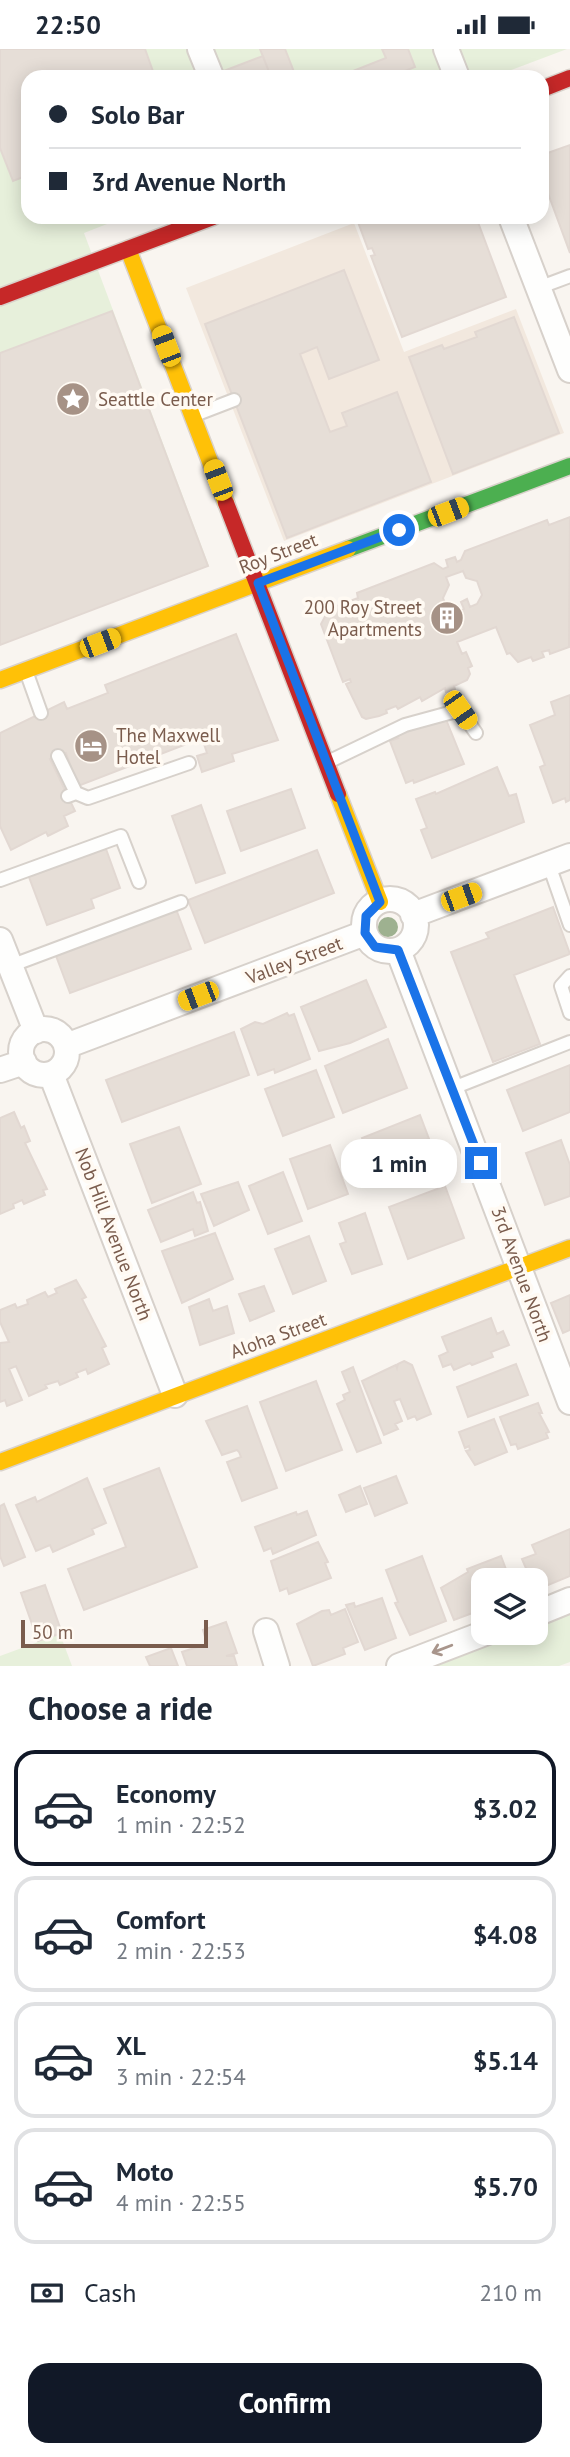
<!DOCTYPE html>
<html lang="en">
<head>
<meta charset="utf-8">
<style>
	:root { --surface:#fff; --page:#f2f2f3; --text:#1f2937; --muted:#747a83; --line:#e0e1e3; --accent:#111827 }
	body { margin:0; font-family:"PT Sans",sans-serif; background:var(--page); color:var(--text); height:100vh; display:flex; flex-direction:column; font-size:26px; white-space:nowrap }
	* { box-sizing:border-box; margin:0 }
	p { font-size:23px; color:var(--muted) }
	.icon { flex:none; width:38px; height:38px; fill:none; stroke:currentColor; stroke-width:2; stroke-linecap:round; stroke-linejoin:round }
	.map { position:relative; height:1617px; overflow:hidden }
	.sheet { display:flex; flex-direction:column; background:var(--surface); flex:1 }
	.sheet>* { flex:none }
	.top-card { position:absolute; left:21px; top:21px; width:528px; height:154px; border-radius:21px; box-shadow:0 4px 18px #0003; display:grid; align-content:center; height:154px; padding:0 28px; background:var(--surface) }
	.fabs { position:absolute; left:471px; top:1519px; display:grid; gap:14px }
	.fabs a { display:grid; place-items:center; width:77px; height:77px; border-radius:14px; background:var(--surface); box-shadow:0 4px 18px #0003; font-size:35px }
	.scale { position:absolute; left:21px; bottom:18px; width:187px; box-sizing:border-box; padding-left:7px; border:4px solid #7a5c4d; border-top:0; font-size:19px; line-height:24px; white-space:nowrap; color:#7a5c4d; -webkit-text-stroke:5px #fffaf3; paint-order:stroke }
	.end { position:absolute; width:32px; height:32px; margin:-16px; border:9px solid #1a73e8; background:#fff; box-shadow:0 0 0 4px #fff }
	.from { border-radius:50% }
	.bubble { position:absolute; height:49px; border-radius:21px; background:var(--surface); box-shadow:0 4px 18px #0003; font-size:23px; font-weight:800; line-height:49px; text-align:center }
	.car { position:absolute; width:21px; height:42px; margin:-21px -10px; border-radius:9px; box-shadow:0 0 5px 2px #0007; background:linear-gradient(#f5c518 24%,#345 0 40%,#f5c518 0 76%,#345 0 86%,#f5c518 0) }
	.top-card b { display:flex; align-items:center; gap:24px; height:66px; font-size:26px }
	.top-card b+b { border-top:2px solid var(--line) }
	.top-card i { width:18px; height:18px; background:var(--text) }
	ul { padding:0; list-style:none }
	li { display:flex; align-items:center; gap:21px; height:116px; margin:0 14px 10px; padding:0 14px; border:4px solid var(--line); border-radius:21px }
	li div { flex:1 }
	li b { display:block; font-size:26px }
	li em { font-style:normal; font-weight:800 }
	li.on { border-color:var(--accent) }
	li>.icon { width:63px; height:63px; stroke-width:1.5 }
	h2 { padding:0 28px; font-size:32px; line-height:84px }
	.pay { display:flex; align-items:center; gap:18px; height:77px; padding:0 28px; font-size:26px }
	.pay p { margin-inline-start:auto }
	.cta { display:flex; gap:14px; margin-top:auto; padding:14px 28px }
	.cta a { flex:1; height:80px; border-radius:21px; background:var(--accent); color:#fff; font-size:28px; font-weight:800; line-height:80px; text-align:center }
	.status { display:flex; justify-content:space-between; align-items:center; height:49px; padding:0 35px; background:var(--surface); direction:ltr }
	.status svg { height:19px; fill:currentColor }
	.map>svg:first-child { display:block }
	.residential { fill:#f2e8de }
	.green { fill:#e7f0db }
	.building { fill:#e6ded7; stroke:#e2d8d2; stroke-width:2; fill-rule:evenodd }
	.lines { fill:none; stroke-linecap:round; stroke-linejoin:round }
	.lane-casing { stroke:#d7d1cb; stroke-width:16 }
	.street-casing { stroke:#d7d1cb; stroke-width:28 }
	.fast-casing { stroke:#d9d2cb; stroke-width:19 }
	.slow-casing { stroke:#d9d2cb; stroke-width:19 }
	.jam-casing { stroke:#d9d2cb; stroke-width:19 }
	.lane { stroke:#fefefd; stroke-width:12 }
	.street { stroke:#fefefd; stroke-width:24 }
	.fast { stroke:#4caf50; stroke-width:16 }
	.slow { stroke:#ffc107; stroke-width:16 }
	.jam { stroke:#c62828; stroke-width:16 }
	.tree { fill:#9eb190 }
	.oneway { stroke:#a8958b }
	.route { stroke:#1a73e8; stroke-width:9 }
	.labels { text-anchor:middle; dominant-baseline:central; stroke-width:7; stroke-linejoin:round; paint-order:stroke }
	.poi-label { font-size:19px; fill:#7a5c4d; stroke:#fffaf3; text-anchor:start }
	.street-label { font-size:19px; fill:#7a5c4d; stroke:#fffaf3 }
</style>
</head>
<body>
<div class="status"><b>22:50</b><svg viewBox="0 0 49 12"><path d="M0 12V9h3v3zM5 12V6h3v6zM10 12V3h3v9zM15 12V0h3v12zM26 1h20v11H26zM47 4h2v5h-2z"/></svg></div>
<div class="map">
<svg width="570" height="1617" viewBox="0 0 570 1617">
	<rect width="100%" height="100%" fill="#f9f5f0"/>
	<path class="residential" d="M354,174l50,129 112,-43 48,124 -280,108 -98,-253z"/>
	<path class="green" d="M0,0h567l-74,28h-465v140h97l-41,16 125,333 -209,79z
		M570,1564v49l-11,4h-122l84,-33h15v-6z
		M60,1585l12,32h-72v-10z"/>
	<path class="building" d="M0,0h145l10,28h-127v98l-15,6 -13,-33z
		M260,0h25l11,28h-25z
		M382,0h26l7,18 -25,10h-52l48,-19z
		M263,7l8,21h-63z
		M570,96v108l-28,-76v-22z
		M371,168h105l30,80 -104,40 -31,-81 4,-1 -3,-7 -4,1 -10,-27z
		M344,221l35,90 -50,19 -12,-32 -17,7 30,78 17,-6 -5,-13 55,-21 34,90 -144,56 -82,-214z
		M112,262l96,255 -208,79v-292z
		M514,268l45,116 -106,41 -44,-117 33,-12 2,4 33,-12 -2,-5z
		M570,468l-1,130 -19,7 -1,-4 -7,2 2,5 -11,4 -2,-4 -13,5 -8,-9 -3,1 -11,-27 -39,15 5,12 4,-2 6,14 -4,2 2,6 -3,6 -13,6 1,3 -9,3 -1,-4 -23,13 -2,-4 -22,12 -2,-3 -10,4 1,3 -8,3 -13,3 -4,-2 -16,-33 5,-2 -1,-3 -7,3 -22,-58 8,-15 29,-11 -1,-5 77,-30 9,6 5,-2 -2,-7 9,-3 2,5 4,-2 4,-9 82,-31 2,5zM463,522l3,7 11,3 5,14 -5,9 -7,3 -3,-8 -6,3 3,7 -7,3 -10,-4 -4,-10 6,-13 -3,-8z
		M236,585l42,106 -46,14 2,7 -32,11 -5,-16 10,-3 -5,-15 -124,48 -12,-33 -16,6 25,52 -11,5 4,10 -20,10 -2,-4 -35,18 -11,-24v-93l64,-31 3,7 41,-16 -3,-8z
		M570,646v105l-4,2 -1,-4 -12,5 -13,-36 5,-2 -15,-40 25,-10 -4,-13z
		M445,668l19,47 -50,19 -1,-3 -7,3 -16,-42 8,-3 -2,-2z
		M497,718l12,29 7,-2 8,28 -92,36 -11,-28 6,-2 -11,-29 19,-7 1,2z
		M291,740l14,39 -64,23 -14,-40z
		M201,756l24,68 -29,10 -24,-67z
		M106,800l14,39 -29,11 3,9 -47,17 -18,-48z
		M317,801l17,43 -129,50 -17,-43z
		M553,858l17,47 -56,21 26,69 -47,18 -42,-110 38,-14 -3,-5z
		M176,860l15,40 -121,44 -15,-40z
		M366,931l20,47 -36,16 -31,8 -18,-44z
		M287,964l2,3 5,-2 16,45 -35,14 -1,-4 -16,6 -17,-46 14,-7 8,2z
		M234,983l15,43 -127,47 -16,-42z
		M388,990l19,49 -64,25 -18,-47z
		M570,1016v47l-47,19 -16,-41z
		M316,1021l18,47 -51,19 -18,-47z
		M14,1063l7,16 3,-2 6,15 -5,2 22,46 -4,1 2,5 -21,9 -2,-4 -9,4 1,4 -14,6v-96z
		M420,1066l9,24 -6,2 5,11 -6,2 2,6 -11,4 -3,-6 -29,9 -5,-13 -7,2 -7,-18z
		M179,1078l22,57 -49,19 -22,-59z
		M561,1091l9,25v31l-25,9 -19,-52z
		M330,1096l18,49 -40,15 -18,-50z
		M283,1123l19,49 -34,13 -19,-48z
		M238,1133l11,28 -35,16 -13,-32z
		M445,1137l19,52 -56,21 -19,-52z
		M193,1143l4,11 3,-1 8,29 -13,5 -2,-7 -32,13 -13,-32z
		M365,1164l17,51 -30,10 -12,-30 6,-2 -7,-19z
		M215,1184l18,46 -51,24 -20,-52z
		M309,1187l17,45 -33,13 -18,-45z
		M76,1231l10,17 -4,2 24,47 -4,2 7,16 -21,10 -2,-5 -10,4 2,4 -18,8 -2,-4 -13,4 2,3 -18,8 -13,-30 -7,3 13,31 -15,6 -2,-6 -5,2v-59l9,-1 -9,-20v-12l15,-6 2,4 11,-4 -1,-4 18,-8 3,5 9,-4 -2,-4z
		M264,1237l10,25 -24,10 -11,-27z
		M570,1246v35l-7,3 -12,-30z
		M209,1250l4,12 14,-5 7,27 -34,12 -11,-38z
		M491,1269l6,16 6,-3 6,14 -18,7 2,5 -21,8 -2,-2 -16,7 -3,-6 -8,3 -4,-11 9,-4 -6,-15z
		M404,1312l8,4 19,49 -14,6 -2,-4 -7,3 -8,-20 -6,2 8,20 -7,3 3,5 -14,6 -22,-54 34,-16 1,3 1,-4z
		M516,1315l12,31 -60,22 -11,-30z
		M353,1318l28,76 -24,9 -20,-48 8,-4 -2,-5 7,-3 -8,-20z
		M316,1332l26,69 -56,21 -26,-69z
		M538,1354l4,10h-3l10,19 -3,1 2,5 -30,11 -2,-5 -5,1 -11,-28z
		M247,1357l30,82 -35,13 -15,-39 14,-5 -2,-5 -2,-2 -15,5 -16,-34z
		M494,1370l13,33 -32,13 -9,-14 4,-1 -1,-4 -4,2 -6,-16z
		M159,1419l38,99 -113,43 -16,-41 58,-22 -22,-58z
		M396,1427l11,27 -32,13 -11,-28z
		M87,1429l19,45 -14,6 2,5 -41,18 -3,-7 -14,6 -20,-46 19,-8 2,5z
		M360,1437l7,18 -21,8 -7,-17z
		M4,1455l21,53 -21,9 -4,-10v-50z
		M307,1462l9,24 -43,19 -2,-6 -7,3 -9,-24 41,-15 1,3z
		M570,1480v47l-34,14v-10h-5l-9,-21 14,-5 -4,-9z
		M318,1493l10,20 -3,1 6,15 -42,16 -2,-6 -7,3 -9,-30z
		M422,1507l24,65 -36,14 -15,-32 3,-1 -12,-32z
		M501,1507l9,24h-27v29l-29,11 -13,-32 27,-16 -1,-3z
		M45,1536l17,48 -24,8 -17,-48z
		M382,1549l14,40 -31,12 -19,-45 8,-2 1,4z
		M345,1560l13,33 -15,6 2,6 -32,12 -16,-42 25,-13 7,-1 2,5z
		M226,1573l11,31 -11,3h8l3,10h-50l-5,-14 25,-8 -4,-14z
		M171,1599l7,18h-28l-4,-9z"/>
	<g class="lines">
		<g class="lane-casing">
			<path id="lane" d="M538,239l32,-12
				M195,366l39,-15
				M26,622l15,42
				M58,707l18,37
				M328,713l77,-37 55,-15 16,23
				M68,747l8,-3 12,5 101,-35
				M549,816l21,60
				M0,831l121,-44 18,46
				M10,917l171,-64
				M570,927l-9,10 9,27
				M453,1039l117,-46"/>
		</g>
		<g class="street-casing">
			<path id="street" d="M200,0l11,27
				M446,0l11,28
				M511,168l59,153
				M364 876a26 26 0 1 1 52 0a26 26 0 1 1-52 0Z
				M413,866l157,-59
				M0,891l36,91
				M398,901l172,452
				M21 1003a23 23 0 1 1 46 0a23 23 0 1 1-46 0Z
				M66,997l299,-113
				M0,1021l24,-8
				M51,1025l124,321
				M536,1565l34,-14
				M266,1582l11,35
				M399,1617l86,-33"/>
		</g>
		<g class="fast-casing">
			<path id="fast" d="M348,500l222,-83"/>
		</g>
		<g class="slow-casing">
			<path id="slow" d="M128,200l98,254
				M0,631l348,-131
				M338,745l42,108
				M0,1413l570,-214"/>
		</g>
		<g class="jam-casing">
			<path id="jam" d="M542,40l28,-11
				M0,248l213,-80
				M226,454l112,291"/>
		</g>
		<use href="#lane" class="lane"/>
		<use href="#street" class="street"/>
		<use href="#fast" class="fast"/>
		<use href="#slow" class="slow"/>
		<use href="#jam" class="jam"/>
	</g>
	<circle class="tree" cx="388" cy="878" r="10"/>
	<defs><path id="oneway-shaft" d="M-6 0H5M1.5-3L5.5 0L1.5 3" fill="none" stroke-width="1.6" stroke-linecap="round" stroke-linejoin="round" transform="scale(1.75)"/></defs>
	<use class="oneway" href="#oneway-shaft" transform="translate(442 1600) rotate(159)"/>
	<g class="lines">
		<path class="route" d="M399,481l-141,53 122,319 -14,14 -1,17 10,14 23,3 83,213"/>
	</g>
	<defs>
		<g id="sight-disc" transform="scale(1.75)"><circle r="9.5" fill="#a69286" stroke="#fffaf3"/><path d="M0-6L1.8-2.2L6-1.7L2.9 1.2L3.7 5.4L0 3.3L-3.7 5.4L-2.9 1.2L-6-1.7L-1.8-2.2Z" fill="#fff"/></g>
		<g id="building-disc" transform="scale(1.75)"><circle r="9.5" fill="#a69286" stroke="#fffaf3"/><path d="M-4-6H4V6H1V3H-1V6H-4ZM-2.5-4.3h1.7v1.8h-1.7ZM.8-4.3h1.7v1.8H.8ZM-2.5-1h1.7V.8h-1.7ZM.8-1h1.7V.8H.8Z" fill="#fff"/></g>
		<g id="hotel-disc" transform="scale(1.75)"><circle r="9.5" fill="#a69286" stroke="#fffaf3"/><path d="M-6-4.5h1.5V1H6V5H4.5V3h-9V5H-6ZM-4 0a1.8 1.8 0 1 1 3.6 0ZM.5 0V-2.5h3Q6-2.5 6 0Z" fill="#fff"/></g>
	</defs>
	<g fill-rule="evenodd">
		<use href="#sight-disc" x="73" y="350"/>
		<use href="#building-disc" x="447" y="569"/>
		<use href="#hotel-disc" x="91" y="697"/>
	</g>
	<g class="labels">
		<g class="poi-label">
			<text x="98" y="350">Seattle Center</text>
			<text x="422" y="558" text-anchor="end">200 Roy Street<tspan x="422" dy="22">Apartments</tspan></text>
			<text x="116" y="686">The Maxwell<tspan x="116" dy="22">Hotel</tspan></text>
		</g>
		<g class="street-label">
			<text transform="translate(278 504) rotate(-21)">Roy Street</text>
			<text transform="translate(294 911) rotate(-21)">Valley Street</text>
			<text transform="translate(114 1185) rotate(69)">Nob Hill Avenue North</text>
			<text transform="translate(522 1225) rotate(70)">3rd Avenue North</text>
			<text transform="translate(278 1286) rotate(-20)">Aloha Street</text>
		</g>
	</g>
</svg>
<div class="fabs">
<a><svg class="icon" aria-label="layers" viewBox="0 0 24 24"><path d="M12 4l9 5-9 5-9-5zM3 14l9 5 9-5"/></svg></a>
</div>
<div class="scale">50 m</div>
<i class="end from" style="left:399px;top:481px"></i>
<i class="end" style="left:481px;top:1114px"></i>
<div class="bubble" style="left:341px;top:1090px;width:116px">1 min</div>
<i class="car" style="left:166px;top:297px;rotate:339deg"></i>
<i class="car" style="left:218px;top:431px;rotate:339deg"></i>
<i class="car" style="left:448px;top:463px;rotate:69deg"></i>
<i class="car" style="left:100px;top:594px;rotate:69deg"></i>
<i class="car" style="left:460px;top:661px;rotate:145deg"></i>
<i class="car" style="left:461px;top:848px;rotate:70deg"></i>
<i class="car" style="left:198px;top:947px;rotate:249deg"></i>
<div class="top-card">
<b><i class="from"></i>Solo Bar</b>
<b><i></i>3rd Avenue North</b>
</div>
</div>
<section class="sheet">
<h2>Choose a ride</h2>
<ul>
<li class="on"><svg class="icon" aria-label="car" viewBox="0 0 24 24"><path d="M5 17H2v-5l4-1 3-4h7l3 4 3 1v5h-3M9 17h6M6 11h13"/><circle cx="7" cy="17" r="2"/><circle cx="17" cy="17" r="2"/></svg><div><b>Economy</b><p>1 min · 22:52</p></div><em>$3.02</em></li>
<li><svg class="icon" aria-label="car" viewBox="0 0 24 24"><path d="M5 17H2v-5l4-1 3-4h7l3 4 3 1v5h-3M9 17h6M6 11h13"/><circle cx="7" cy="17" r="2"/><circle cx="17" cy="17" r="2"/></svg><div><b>Comfort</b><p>2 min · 22:53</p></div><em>$4.08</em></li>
<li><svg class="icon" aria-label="car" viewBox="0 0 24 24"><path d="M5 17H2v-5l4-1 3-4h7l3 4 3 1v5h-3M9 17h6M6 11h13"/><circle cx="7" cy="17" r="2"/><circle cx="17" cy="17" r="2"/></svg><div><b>XL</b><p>3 min · 22:54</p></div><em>$5.14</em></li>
<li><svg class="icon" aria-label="car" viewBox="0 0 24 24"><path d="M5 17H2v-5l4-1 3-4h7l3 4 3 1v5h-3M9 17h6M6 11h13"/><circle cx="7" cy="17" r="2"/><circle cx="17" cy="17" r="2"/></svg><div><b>Moto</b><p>4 min · 22:55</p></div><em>$5.70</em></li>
</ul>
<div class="pay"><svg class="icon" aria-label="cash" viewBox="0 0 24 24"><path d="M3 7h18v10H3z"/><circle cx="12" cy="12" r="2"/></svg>Cash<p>210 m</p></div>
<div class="cta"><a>Confirm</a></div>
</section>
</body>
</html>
